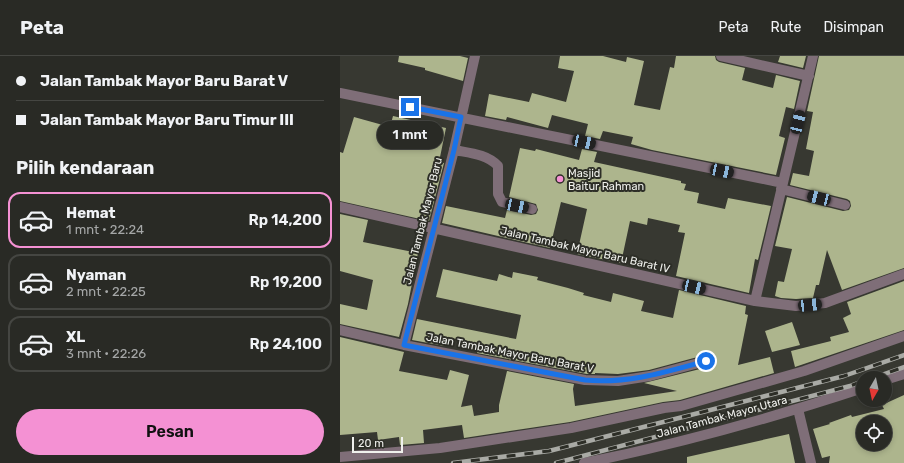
<!DOCTYPE html>
<html lang="id">
<head>
<meta charset="utf-8">
<style>
	:root { --surface:#292a25; --page:#353632; --text:#f1f3f6; --muted:#a5a7a7; --line:#454642; --accent:#f491d3 }
	body { margin:0; font-family:Rubik,sans-serif; background:var(--page); color:var(--text); height:100vh; display:flex; flex-direction:column; font-size:15px; white-space:nowrap }
	* { box-sizing:border-box; margin:0 }
	p { font-size:13px; color:var(--muted) }
	.icon { flex:none; width:22px; height:22px; fill:none; stroke:currentColor; stroke-width:2; stroke-linecap:round; stroke-linejoin:round }
	.map { position:relative; flex:1; overflow:hidden }
	.sheet { display:flex; flex-direction:column; background:var(--surface); width:340px }
	.sheet>* { flex:none }
	.banner { display:grid; align-content:center; height:88px; padding:0 16px; background:var(--surface) }
	.needle { width:26px; rotate:189deg }
	.buttons { position:absolute; left:516px; top:315px; display:grid; gap:8px }
	.buttons a { display:grid; place-items:center; width:36px; height:36px; border-radius:50%; background:var(--surface); box-shadow:0 2px 6px #0003,0 0 0 1px var(--line); font-size:20px }
	.scale { position:absolute; left:12px; bottom:10px; width:51px; box-sizing:border-box; padding-left:4px; border:2px solid #f0f1ed; border-top:0; font-size:11px; line-height:14px; white-space:nowrap; color:#f0f1ed; -webkit-text-stroke:3px #2d2e27; paint-order:stroke }
	.end { position:absolute; width:18px; height:18px; margin:-9px; border:5px solid #1a73e8; background:#fff; box-shadow:0 0 0 2px #fff }
	.from { border-radius:50% }
	.bubble { position:absolute; height:28px; border-radius:14px; background:var(--surface); box-shadow:0 2px 6px #0003,0 0 0 1px var(--line); font-size:13px; font-weight:600; line-height:28px; text-align:center }
	.car { position:absolute; width:12px; height:24px; margin:-12px -6px; border-radius:5px; box-shadow:0 0 3px 1px #0007; background:linear-gradient(#222 24%,#8ab4d8 0 40%,#222 0 76%,#8ab4d8 0 86%,#222 0) }
	.banner b { display:flex; align-items:center; gap:14px; height:38px; font-size:15px }
	.banner b+b { border-top:1px solid var(--line) }
	.banner i { width:10px; height:10px; background:var(--text) }
	ul { padding:0; list-style:none }
	li { display:flex; align-items:center; gap:12px; height:56px; margin:0 8px 6px; padding:0 8px; border:2px solid var(--line); border-radius:12px }
	li div { flex:1 }
	li b { display:block; font-size:15px }
	li em { font-style:normal; font-weight:600 }
	li.on { border-color:var(--accent) }
	li>.icon { width:36px; height:36px; stroke-width:1.5 }
	h2 { padding:0 16px; font-size:18px; line-height:48px }
	.button { display:flex; gap:8px; margin-top:auto; padding:8px 16px }
	.button a { flex:1; height:46px; border-radius:24px; background:var(--accent); color:#111; font-size:16px; font-weight:600; line-height:46px; text-align:center }
	header { display:flex; align-items:center; gap:24px; box-sizing:border-box; height:56px; padding:0 20px; background:var(--surface); border-bottom:1px solid var(--line) }
	header strong { font-size:19px }
	nav { display:flex; gap:22px; margin-inline-start:auto; font-size:14px }
	main { display:flex; flex:1; min-height:0 }
	.map>svg:first-child { display:block }
	.building { fill:#adb58d; fill-rule:evenodd }
	.lines { fill:none; stroke-linecap:round; stroke-linejoin:round }
	.lane { stroke:#7f6e78; stroke-width:10 }
	.street { stroke:#7f6e78; stroke-width:10 }
	.rail-casing { stroke:#a9aaa5; stroke-width:4.5 }
	.rail { stroke:#2d2e27; stroke-width:3; stroke-dasharray:9; stroke-linecap:butt }
	.route { stroke:#1a73e8; stroke-width:5 }
	.poi-dot { fill:#f491d3; stroke:#2d2e27; stroke-width:1.5 }
	.labels { text-anchor:middle; dominant-baseline:central; stroke-width:4; stroke-linejoin:round; paint-order:stroke }
	.poi-label { font-size:11px; fill:#f0f1ed; stroke:#2d2e27; text-anchor:start }
	.street-label { font-size:11px; fill:#f0f1ed; stroke:#2d2e27 }
</style>
</head>
<body>
<header>
<strong>Peta</strong>
<nav><a>Peta</a><a>Rute</a><a>Disimpan</a></nav>
</header>
<main>
<section class="sheet">
<div class="banner">
<b><i class="from"></i>Jalan Tambak Mayor Baru Barat V</b>
<b><i></i>Jalan Tambak Mayor Baru Timur III</b>
</div>
<h2>Pilih kendaraan</h2>
<ul>
<li class="on"><svg class="icon" aria-label="car" viewBox="0 0 24 24"><path d="M5 17H2v-5l4-1 3-4h7l3 4 3 1v5h-3M9 17h6M6 11h13"/><circle cx="7" cy="17" r="2"/><circle cx="17" cy="17" r="2"/></svg><div><b>Hemat</b><p>1 mnt · 22:24</p></div><em>Rp 14,200</em></li>
<li><svg class="icon" aria-label="car" viewBox="0 0 24 24"><path d="M5 17H2v-5l4-1 3-4h7l3 4 3 1v5h-3M9 17h6M6 11h13"/><circle cx="7" cy="17" r="2"/><circle cx="17" cy="17" r="2"/></svg><div><b>Nyaman</b><p>2 mnt · 22:25</p></div><em>Rp 19,200</em></li>
<li><svg class="icon" aria-label="car" viewBox="0 0 24 24"><path d="M5 17H2v-5l4-1 3-4h7l3 4 3 1v5h-3M9 17h6M6 11h13"/><circle cx="7" cy="17" r="2"/><circle cx="17" cy="17" r="2"/></svg><div><b>XL</b><p>3 mnt · 22:26</p></div><em>Rp 24,100</em></li>
</ul>
<div class="button"><a>Pesan</a></div>
</section>
<div class="map">
<svg width="564" height="407" viewBox="0 0 564 407">
	<rect width="100%" height="100%" fill="#373831"/>
	<path class="building" d="M59,0h61l8,2 -5,23 -38,-11v-2l-27,-6z
		M220,0h43l23,6 1,-5 17,4 -10,44 26,5 10,-43 4,1 2,-12h39l1,4 3,2 26,6 -3,12 31,8 3,-13 24,6 -6,28 -8,-2 -7,29 6,2 -9,37 -124,-25 -21,-6 2,-7 -30,-6 -3,8 -15,-3 3,-12 -36,-9 -4,13 -41,-11 -1,3 -21,-4 4,-22 40,8 3,-9 34,9 8,-31 -16,-3z
		M440,0h26l-3,12 -25,-6z
		M479,0h85v212l-62,22 -15,-40 -8,35h-3l-3,13 -17,1 -15,-1 -6,-2 3,-15 6,1 8,-33 -17,-3 12,-49 56,14 6,-1 2,-4 -1,-5 -3,-2 -57,-14 3,-12 16,3 5,-25 -8,-2 7,-37 -6,-1z
		M53,60l53,12 -7,34 5,1 -15,58 -89,-20v-49l3,1 11,-36 36,10z
		M180,92l15,3 1,-2 43,11 3,-11 15,3 -3,10 87,19v2l5,1 -2,6 15,3 -2,10 28,6 3,-11 43,8 -13,54 -3,-1 -6,34 -73,-17 9,-43 -7,-1 2,-7 -32,-7 -1,7 -17,-4 -9,42 -44,-9 10,-45 -26,-7 -11,46 -108,-25 4,-17 59,12 2,-8 24,5 5,-1 2,-4 -2,-6 -27,-7z
		M0,158l28,6 -5,22 55,11 -10,51 -9,33 -59,-13v-20l27,6 6,-30 -33,-9z
		M103,213l54,12 2,-7 13,4 1,-6 25,5 -1,3 31,8 16,5 -1,2 28,7 2,-9 31,8 -3,10 32,7 6,-28 67,16 -1,8 3,1 -10,50 32,-8 4,16 -94,27 -17,2 -93,20 -106,16 -2,-13 -39,5 1,13 -24,2 -1,-8 -21,3 -1,-8 -37,3v-98l64,15 -5,19 48,9 3,-10 19,5 -8,32 11,-2 2,11 25,-4v-7l8,-34 67,13 -1,5 2,17 102,-15 -33,-8 64,-16 4,-4 -1,-6 -6,-2 -56,15 -31,4 -23,-1v1h-8l-110,-21 2,-9 -32,-7 -2,9 -33,-6 5,-21 99,20 5,-24 -85,-18z
		M564,225v49l-109,37 -4,-16 40,-10 -1,-4 19,-5 -6,-14 8,-4 -4,-12z
		M452,266l8,23 -28,7 -7,-21z
		M564,339v68h-75l1,-7 -8,2 -9,-29 17,-5 -1,-1 22,-8 1,2 32,-8 -2,-4zM523,366h22v22h-22z
		M449,378l6,29h-108v-6z"/>
	<g class="lines">
		<path class="lane" d="M114,94c15,3 33,4 44,16v28l4,8 30,7"/>
		<path class="street" d="M381,0l88,20
			M0,37l443,90
			M441,133l64,16
			M0,151l415,94 41,5 29,-3 79,-29
			M415,245l58,-245
			M0,274l64,15 181,35 33,1 32,-5 56,-15
			M64,289l50,-195 21,-94
			M545,324l19,-6
			M458,353l13,54
			M0,401l100,-9 131,-20 93,-20 17,-2 123,-35 100,-35
			M244,407c95,-19 188,-45 279,-75"/>
		<g class="rail-casing">
			<path id="rail" d="M533,322l31,-11
				M113,407l96,-12 295,-75 60,-21
				M216,407l294,-77 13,-5"/>
		</g>
		<use href="#rail" class="rail"/>
	</g>
	<g class="lines">
		<path class="route" d="M70,51l51,10 -7,33 -50,195 181,35c42,4 81,-8 121,-19"/>
	</g>
	<circle class="poi-dot" cx="220" cy="123" r="4"/>
	<g class="labels">
		<g class="poi-label">
			<text x="228" y="117">Masjid<tspan x="228" dy="13">Baitur Rahman</tspan></text>
		</g>
		<g class="street-label">
			<text transform="translate(83 165) rotate(-76)">Jalan Tambak Mayor Baru</text>
			<text transform="translate(245 194) rotate(13)">Jalan Tambak Mayor Baru Barat IV</text>
			<text transform="translate(170 297) rotate(11)">Jalan Tambak Mayor Baru Barat V</text>
			<text transform="translate(382 361) rotate(-15)">Jalan Tambak Mayor Utara</text>
		</g>
	</g>
</svg>
<div class="buttons">
<a><svg class="needle" viewBox="-14 -14 28 28"><path d="M0-13l5 13h-10z" fill="#e53935"/><path d="M0 13l5-13h-10z" fill="#a5a7a7"/></svg></a>
<a><svg class="icon" aria-label="locate" viewBox="0 0 24 24"><circle cx="12" cy="12" r="6"/><path d="M12 2v4M12 18v4M2 12h4M18 12h4"/></svg></a>
</div>
<div class="scale">20 m</div>
<i class="end from" style="left:366px;top:305px"></i>
<i class="end" style="left:70px;top:51px"></i>
<div class="bubble" style="left:37px;top:65px;width:66px">1 mnt</div>
<i class="car" style="left:458px;top:66px;rotate:14deg"></i>
<i class="car" style="left:244px;top:86px;rotate:102deg"></i>
<i class="car" style="left:382px;top:115px;rotate:102deg"></i>
<i class="car" style="left:479px;top:142px;rotate:284deg"></i>
<i class="car" style="left:177px;top:150px;rotate:102deg"></i>
<i class="car" style="left:354px;top:231px;rotate:103deg"></i>
<i class="car" style="left:470px;top:249px;rotate:84deg"></i>
</div>
</main>
</body>
</html>
